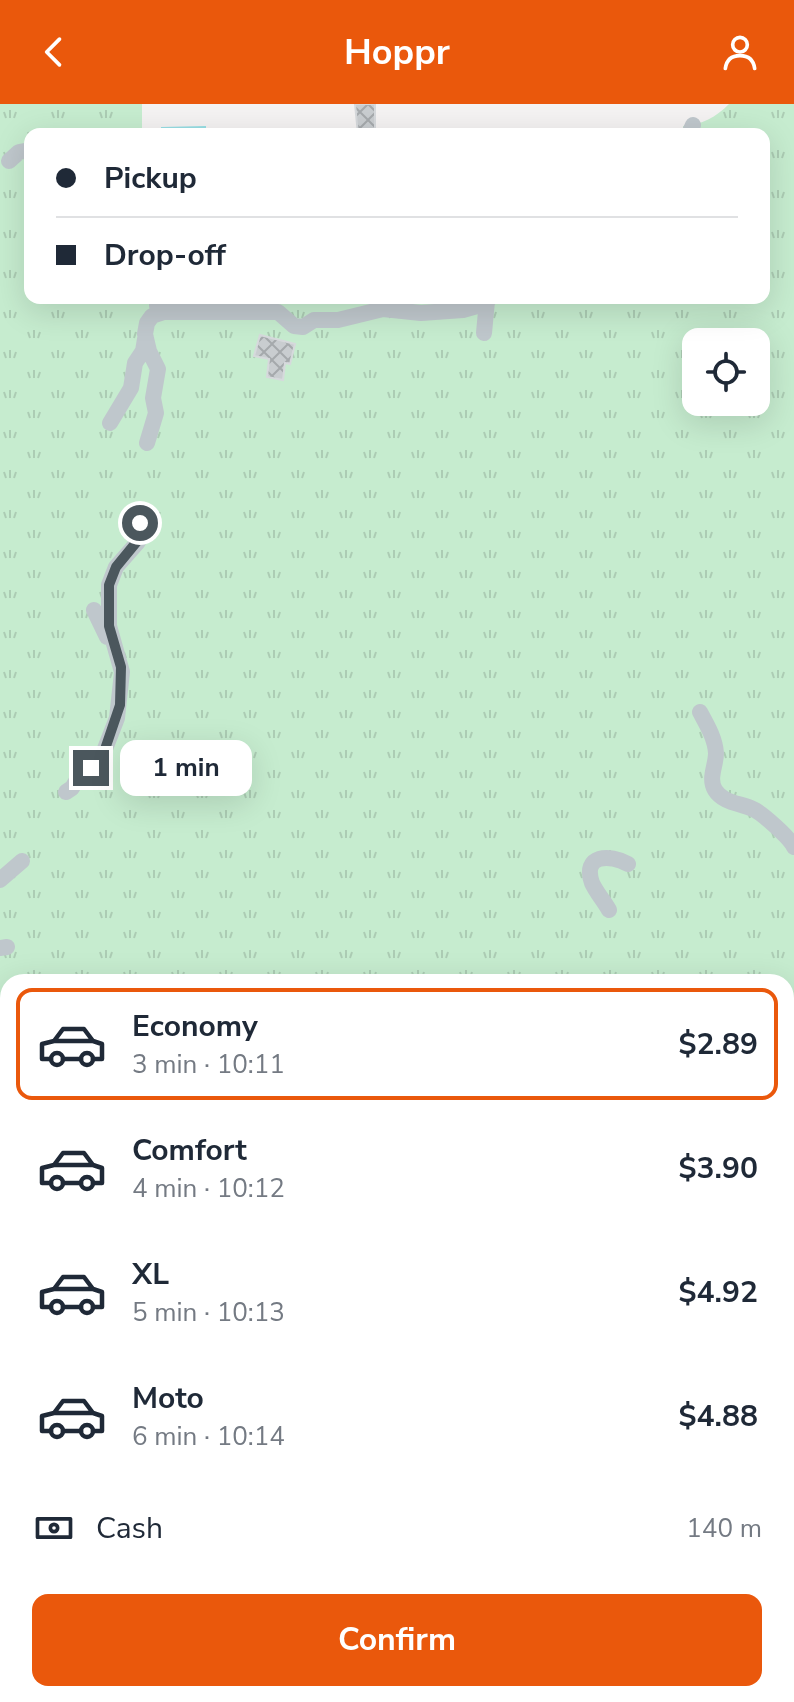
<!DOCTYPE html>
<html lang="en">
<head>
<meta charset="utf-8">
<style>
	:root { --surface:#fff; --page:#f2f2f3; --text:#1f2937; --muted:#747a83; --line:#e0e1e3; --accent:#ea580c }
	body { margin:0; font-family:"Nunito Sans",sans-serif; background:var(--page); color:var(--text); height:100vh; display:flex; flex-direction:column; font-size:30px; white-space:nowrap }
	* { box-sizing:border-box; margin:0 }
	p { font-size:26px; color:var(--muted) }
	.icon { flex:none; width:44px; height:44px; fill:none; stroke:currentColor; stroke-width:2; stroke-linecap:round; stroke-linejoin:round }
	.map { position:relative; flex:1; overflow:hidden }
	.sheet { position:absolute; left:0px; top:870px; width:794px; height:728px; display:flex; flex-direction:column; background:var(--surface); border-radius:24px 24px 0 0; box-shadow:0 8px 32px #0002 }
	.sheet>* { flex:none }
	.top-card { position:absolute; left:24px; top:24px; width:746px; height:176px; border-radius:16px; box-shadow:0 8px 32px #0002; display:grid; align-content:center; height:176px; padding:0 32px; background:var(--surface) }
	.tools { position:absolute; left:682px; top:224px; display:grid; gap:16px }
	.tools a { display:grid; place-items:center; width:88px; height:88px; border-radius:16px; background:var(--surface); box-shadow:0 8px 32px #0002; font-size:40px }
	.end { position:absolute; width:36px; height:36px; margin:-18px; border:10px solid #4b575d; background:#fff; box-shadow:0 0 0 4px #fff }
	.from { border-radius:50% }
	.bubble { position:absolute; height:56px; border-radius:16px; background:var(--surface); box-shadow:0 8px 32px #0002; font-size:26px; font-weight:700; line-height:56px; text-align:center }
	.top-card b { display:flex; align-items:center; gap:28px; height:76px; font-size:30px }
	.top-card b+b { border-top:2px solid var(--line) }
	.top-card i { width:20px; height:20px; background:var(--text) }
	ul { padding:14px 0 0; list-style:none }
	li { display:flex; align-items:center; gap:24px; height:112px; margin:0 16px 12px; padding:0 16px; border:4px solid transparent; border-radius:16px }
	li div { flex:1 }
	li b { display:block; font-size:30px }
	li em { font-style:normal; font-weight:700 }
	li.selected { border-color:var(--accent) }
	li>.icon { width:72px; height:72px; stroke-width:1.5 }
	.pay { display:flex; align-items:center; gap:20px; height:88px; padding:0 32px; font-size:30px }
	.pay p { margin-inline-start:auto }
	.cta { display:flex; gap:16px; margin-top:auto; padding:16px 32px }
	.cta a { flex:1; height:92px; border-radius:16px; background:var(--accent); color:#fff; font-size:32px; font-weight:700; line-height:92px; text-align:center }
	header { display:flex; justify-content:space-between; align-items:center; height:104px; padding:0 32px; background:var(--accent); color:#fff; font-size:36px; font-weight:700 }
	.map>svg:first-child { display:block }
	.education { fill:#e4e3e3 }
	.grass { fill:url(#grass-tufts); fill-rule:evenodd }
	.park { fill:#c6eccf }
	.water { fill:url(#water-rules) }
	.building { fill:url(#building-cross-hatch); stroke:#d6d9dc; stroke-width:2 }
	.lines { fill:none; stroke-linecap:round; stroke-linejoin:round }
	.path { stroke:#81c79b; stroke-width:2; stroke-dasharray:6 4; stroke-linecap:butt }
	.minor { stroke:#bfc7cc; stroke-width:16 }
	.major { stroke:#b4c4cd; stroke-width:22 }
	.route { stroke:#4b575d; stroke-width:10 }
</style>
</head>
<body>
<header><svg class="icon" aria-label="back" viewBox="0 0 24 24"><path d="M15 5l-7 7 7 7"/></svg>Hoppr<svg class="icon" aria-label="person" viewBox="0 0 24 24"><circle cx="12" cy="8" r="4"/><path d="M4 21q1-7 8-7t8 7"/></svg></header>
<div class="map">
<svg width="794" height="1598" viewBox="0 0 794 1598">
	<defs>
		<pattern id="grass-tufts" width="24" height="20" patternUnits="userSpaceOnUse" patternTransform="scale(2)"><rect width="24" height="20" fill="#c6eccf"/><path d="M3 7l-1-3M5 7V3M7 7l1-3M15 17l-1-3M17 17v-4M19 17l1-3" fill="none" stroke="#acccb4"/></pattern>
		<pattern id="water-rules" width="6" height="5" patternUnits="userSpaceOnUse" patternTransform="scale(2)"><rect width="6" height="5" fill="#97dee4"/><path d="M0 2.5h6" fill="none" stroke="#7db7bc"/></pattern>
		<pattern id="building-cross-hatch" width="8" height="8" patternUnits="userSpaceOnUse" patternTransform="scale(2)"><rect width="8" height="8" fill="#c9cdd0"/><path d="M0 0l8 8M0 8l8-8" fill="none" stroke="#a5a9ac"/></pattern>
	</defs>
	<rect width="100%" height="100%" fill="#f4f2f2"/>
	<path class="education" d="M786,1032h8v352h-8z"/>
	<path class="grass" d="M0,0h142v30h-112v164h734v-164h-81v-8c19,-1 33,-9 46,-22h65v1031h-8v-153h-778v56h-8zM696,238h60v60h-60z"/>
	<path class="park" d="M786,1143h8v38h-8z"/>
	<path class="water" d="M206,22v8h-45v-7z"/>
	<path class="building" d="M355,0h20v30h-17z
		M260,231l35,9 -5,20 -5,-1 -2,17 -16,-3 2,-18 -15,-3z"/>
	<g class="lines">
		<path class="path" d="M786,1036l8,1
			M786,1132h8
			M0,1526h8
			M786,1527h8"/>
		<path class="minor" d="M689,30l4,-9
			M9,57l10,-9 11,-2
			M157,194v8l7,6h114l16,14 9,1 11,-7h24l45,-11 38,4 42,-3 21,-6 6,-6
			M484,229l3,-32
			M110,319l21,-35 4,-25 8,-12 2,-12
			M147,339l9,-30 -3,-15 5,-29 -9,-18 -4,-17 2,-11 5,-7 12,-4
			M94,506l13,27
			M700,608c7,13 15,26 16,41 0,13 -8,25 -1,37 8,13 25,13 38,19 9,4 37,29 41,38
			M66,688l6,-4 9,-15 20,-14 16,-41 5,-46 -13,-46v-41l7,-18 22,-25 2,-19
			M0,776l22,-19
			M609,806c-5,-9 -13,-18 -17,-27 -10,-29 18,-29 36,-19
			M0,844l7,-1
			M792,920l2,12
			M786,965l8,-5
			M0,1010h8
			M0,1169l8,-1
			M786,1363l8,-4
			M290,1598v-8
			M444,1598v-8"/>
		<path class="major" d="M786,1487h8
			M0,1488h8"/>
	</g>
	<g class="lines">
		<path class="route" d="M91,664l12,-13 17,-50 1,-38 -12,-41v-41l7,-18 23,-28 1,-16"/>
	</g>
</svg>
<div class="tools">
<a><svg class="icon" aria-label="locate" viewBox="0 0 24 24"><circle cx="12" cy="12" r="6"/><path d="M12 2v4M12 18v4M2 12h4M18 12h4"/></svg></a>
</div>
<i class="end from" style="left:140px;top:419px"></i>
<i class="end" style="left:91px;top:664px"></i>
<div class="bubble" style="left:120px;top:636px;width:132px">1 min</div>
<div class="top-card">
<b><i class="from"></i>Pickup</b>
<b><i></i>Drop-off</b>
</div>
<section class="sheet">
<ul>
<li class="selected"><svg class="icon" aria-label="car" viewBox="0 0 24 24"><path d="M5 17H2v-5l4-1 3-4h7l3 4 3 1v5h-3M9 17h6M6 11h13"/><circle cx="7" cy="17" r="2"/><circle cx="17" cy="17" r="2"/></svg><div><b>Economy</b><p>3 min · 10:11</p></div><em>$2.89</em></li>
<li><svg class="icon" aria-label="car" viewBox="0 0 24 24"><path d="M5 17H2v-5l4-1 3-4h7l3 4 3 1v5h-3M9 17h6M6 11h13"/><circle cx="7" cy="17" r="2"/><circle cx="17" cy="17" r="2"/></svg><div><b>Comfort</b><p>4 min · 10:12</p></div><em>$3.90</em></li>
<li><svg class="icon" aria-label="car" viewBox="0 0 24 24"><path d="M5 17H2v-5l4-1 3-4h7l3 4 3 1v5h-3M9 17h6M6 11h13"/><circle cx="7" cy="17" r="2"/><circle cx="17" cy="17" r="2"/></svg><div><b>XL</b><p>5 min · 10:13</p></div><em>$4.92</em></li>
<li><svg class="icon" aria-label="car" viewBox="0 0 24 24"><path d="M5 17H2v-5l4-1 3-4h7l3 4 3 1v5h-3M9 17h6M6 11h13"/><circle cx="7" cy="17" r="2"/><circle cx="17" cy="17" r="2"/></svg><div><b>Moto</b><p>6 min · 10:14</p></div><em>$4.88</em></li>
</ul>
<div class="pay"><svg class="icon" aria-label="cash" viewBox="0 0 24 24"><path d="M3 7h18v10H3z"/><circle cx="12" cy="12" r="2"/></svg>Cash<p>140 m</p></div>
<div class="cta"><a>Confirm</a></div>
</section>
</div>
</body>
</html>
